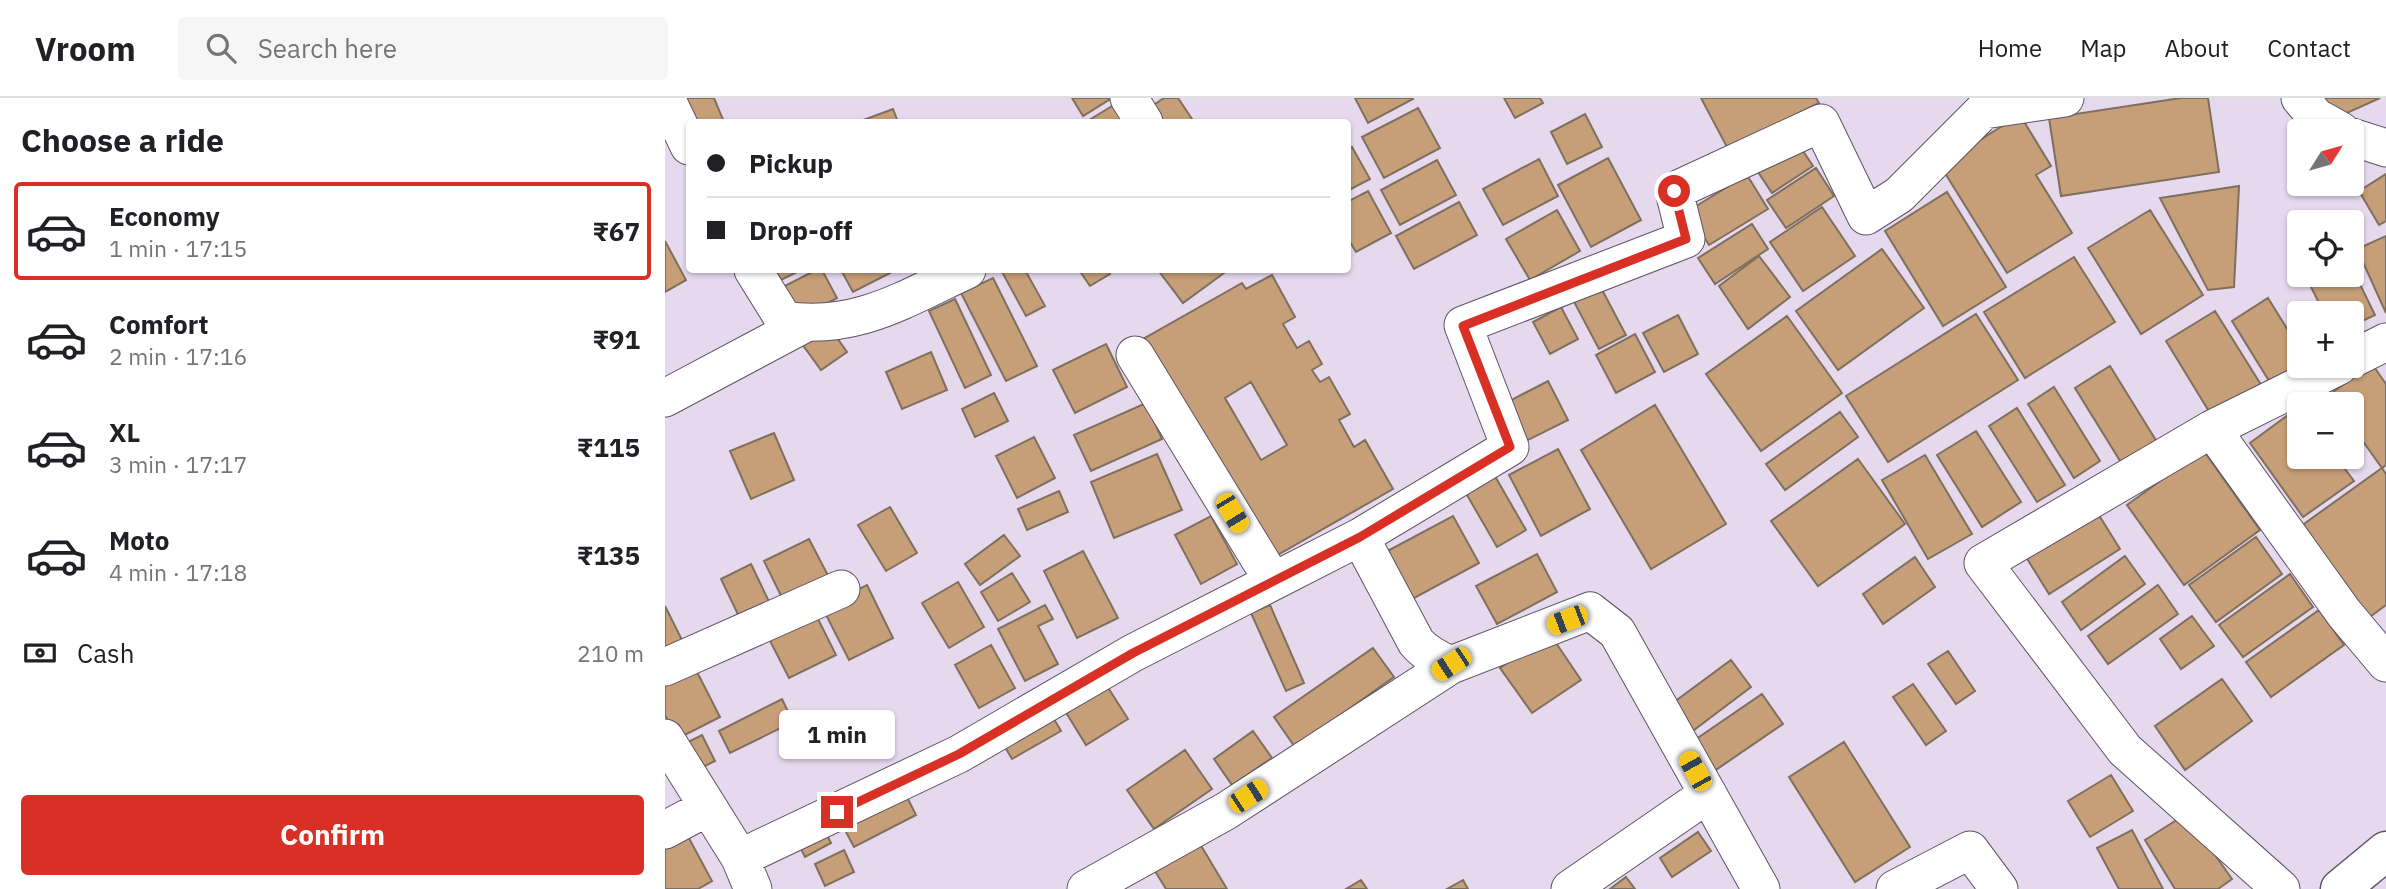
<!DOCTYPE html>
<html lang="en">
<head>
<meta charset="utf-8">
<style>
	:root { --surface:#fff; --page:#f6f6f6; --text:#202124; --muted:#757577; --line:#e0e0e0; --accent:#d93025 }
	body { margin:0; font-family:"IBM Plex Sans",sans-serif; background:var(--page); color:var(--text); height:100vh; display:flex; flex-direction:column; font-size:26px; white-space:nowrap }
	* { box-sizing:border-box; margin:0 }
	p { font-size:23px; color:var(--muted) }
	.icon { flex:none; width:38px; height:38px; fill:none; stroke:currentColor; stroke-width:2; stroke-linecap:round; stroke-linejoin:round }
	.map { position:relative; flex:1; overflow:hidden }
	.sheet { display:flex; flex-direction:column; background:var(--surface); width:665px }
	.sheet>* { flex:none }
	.hud { position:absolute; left:21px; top:21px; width:665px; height:154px; border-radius:7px; box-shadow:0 2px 5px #0004; display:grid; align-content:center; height:154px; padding:0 21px; background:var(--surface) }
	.needle { width:46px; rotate:53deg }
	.tools { position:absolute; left:1622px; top:21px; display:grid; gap:14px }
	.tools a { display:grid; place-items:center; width:77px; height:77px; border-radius:7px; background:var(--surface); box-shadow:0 2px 5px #0004; font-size:35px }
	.end { position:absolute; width:32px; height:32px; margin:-16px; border:9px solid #d93025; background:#fff; box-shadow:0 0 0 4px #fff }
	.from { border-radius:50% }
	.bubble { position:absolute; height:49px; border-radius:7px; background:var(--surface); box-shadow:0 2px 5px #0004; font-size:23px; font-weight:700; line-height:49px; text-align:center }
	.car { position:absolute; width:21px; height:42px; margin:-21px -10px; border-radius:9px; box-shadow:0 0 5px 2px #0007; background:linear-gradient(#f5c518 24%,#345 0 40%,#f5c518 0 76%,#345 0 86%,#f5c518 0) }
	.hud b { display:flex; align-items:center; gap:24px; height:66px; font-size:26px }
	.hud b+b { border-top:2px solid var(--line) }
	.hud i { width:18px; height:18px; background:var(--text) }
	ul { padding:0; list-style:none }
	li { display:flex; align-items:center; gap:21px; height:98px; margin:0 14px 10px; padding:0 7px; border:4px solid transparent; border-radius:7px }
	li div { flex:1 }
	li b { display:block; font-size:26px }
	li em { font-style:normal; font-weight:700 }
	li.active { border-color:var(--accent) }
	li>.icon { width:63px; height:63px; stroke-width:1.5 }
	h2 { padding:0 21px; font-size:32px; line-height:84px }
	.pay { display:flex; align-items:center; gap:18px; height:77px; padding:0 21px; font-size:26px }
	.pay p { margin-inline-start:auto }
	.primary-button { display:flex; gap:14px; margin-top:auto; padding:14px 21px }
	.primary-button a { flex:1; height:80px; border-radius:7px; background:var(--accent); color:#fff; font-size:28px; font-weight:700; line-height:80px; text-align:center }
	header { display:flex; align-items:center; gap:42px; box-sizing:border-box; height:98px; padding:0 35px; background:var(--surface); border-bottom:2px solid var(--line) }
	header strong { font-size:33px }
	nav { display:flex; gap:38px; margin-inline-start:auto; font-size:24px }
	.search { width:490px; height:63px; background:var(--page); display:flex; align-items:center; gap:18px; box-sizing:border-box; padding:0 24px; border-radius:7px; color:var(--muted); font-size:26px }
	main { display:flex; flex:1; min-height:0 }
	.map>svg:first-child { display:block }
	.building { fill:#c69f78; stroke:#7f6f5f; stroke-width:2; fill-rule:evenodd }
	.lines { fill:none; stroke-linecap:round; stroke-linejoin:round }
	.minor-casing { stroke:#5e5264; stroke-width:39 }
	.major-casing { stroke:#5e5264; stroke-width:41 }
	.minor { stroke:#fff; stroke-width:37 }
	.major { stroke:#fff; stroke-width:38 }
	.route { stroke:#d93025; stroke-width:9 }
</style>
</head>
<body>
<header>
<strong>Vroom</strong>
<div class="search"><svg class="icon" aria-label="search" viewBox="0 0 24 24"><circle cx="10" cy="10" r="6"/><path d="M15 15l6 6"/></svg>Search here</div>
<nav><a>Home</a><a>Map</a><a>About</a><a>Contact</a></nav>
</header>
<main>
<section class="sheet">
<h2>Choose a ride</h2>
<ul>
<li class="active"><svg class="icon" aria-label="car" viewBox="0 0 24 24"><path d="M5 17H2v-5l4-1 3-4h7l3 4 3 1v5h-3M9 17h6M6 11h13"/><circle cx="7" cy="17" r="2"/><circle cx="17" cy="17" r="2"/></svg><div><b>Economy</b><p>1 min · 17:15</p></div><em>₹67</em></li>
<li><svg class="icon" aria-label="car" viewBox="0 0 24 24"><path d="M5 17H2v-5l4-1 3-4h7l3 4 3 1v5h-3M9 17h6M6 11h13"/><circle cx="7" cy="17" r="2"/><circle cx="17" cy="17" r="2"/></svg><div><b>Comfort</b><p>2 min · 17:16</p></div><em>₹91</em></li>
<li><svg class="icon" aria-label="car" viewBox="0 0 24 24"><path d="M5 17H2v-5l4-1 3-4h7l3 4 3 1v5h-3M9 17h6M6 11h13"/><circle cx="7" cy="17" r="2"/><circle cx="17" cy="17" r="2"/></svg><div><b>XL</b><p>3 min · 17:17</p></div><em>₹115</em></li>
<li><svg class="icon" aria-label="car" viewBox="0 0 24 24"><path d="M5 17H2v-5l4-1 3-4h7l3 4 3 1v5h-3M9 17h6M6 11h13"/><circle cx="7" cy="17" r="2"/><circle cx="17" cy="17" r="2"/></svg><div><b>Moto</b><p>4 min · 17:18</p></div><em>₹135</em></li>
</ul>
<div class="pay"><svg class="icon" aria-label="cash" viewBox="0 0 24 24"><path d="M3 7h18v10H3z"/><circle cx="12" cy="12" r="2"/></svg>Cash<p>210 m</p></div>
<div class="primary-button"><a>Confirm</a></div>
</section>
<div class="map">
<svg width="1721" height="791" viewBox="0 0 1721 791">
	<rect width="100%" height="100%" fill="#e6d9ee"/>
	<path class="building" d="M10,0h39l10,24h-35z
		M407,0h40l-29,18z
		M499,0h14l16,24h-41l-8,-11z
		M690,0h57l1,1 -45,24z
		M839,0h36l3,5 -28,15z
		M1036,0h115l3,5 -91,46z
		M1516,0h27l11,74 -158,24 -12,-78z
		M1653,0h62l-51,23z
		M452,5l12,19h-43z
		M753,10l22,40 -56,30 -22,-41z
		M228,11l5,13h-40z
		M920,16l17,33 -35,17 -16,-32z
		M1355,17l31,51 -15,9 36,58 -65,40 -67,-108z
		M1132,44l16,24 -41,27 -16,-24z
		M687,49l18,32 -23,12v-42z
		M943,60l33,62 -50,27 -33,-62z
		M874,61l19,37 -55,29 -20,-36z
		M772,62l19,35 -56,30 -19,-35z
		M1151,70l18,28 -48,32 -19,-28z
		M1721,76v47l-7,4 -20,-34z
		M1082,77l21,34 -59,36 -21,-34z
		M1574,88l-5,101 -26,3 -48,-92z
		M703,93l23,42 -35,19 -9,-15v-35z
		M1282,94l59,95 -63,39 -58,-95z
		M794,104l18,33 -63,34 -18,-33z
		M1157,109l33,49 -52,35 -33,-49z
		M892,112l23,41 -50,29 -24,-41z
		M1485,112l53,85 -62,39 -53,-86z
		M1087,126l16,25 -53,35 -17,-26z
		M1721,138v77l-29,-64z
		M0,143l21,39 -21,12z
		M1217,151l42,59 -86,62 -42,-59z
		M1094,158l31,41 -42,32 -29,-43z
		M1409,159l41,65 -90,56 -41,-66z
		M1687,170l23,47 -23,11v-13h-28l-19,-38h47z
		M110,172h26l-20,10z
		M151,172h6l15,28 -37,20 -17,-31z
		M176,172h47l2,3 -37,19z
		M336,172h24l20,36 -19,10z
		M414,172h28l3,4 -20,12z
		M493,172h70l-45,33z
		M607,177l23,42 -12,7 14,24 12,-7 13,23 -10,6 8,12 9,-5 21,37 -11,6 15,27 11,-7 28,49 -138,79 -126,-221 113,-64 4,6zM586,284l36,63 -26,15 -36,-62z
		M328,180l44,88 -31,15 -45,-88z
		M934,186l27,51 -27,14 -27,-51z
		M1603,200l31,50v18l-28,18 -39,-63z
		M290,201l36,76 -26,13 -36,-77z
		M896,209l17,32 -28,15 -17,-32z
		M1550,213l48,77 -50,30 -47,-77z
		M1311,216l42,66 -130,82 -42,-66z
		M1013,217l20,39 -34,18 -21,-39z
		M1122,218l55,77 -81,58 -55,-77z
		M163,227l19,27 -26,18 -19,-26z
		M970,236l20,38 -39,21 -20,-38z
		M441,246l21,43 -52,26 -22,-43z
		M266,254l16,38 -45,19 -16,-37z
		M1707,266l14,20v81l-4,3 -30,-42v-22h-16l-7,-9z
		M1445,268l47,76 -35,22 -47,-76z
		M883,283l20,39 -48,24 -20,-38z
		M1389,289l46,74 -26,17 -46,-74z
		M329,295l14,28 -33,16 -13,-28z
		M481,305l16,36 -71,32 -17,-36z
		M990,307l71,119 -75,45 -70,-119z
		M1634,309v50h37l18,24 -51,36 -53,-74z
		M1352,310l48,77 -28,17 -48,-76z
		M1175,314l18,25 -73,53 -19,-26z
		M1311,333l45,71 -39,25 -45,-72z
		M109,335l20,47 -43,19 -21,-48z
		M369,339l21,41 -38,20 -21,-42z
		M893,351l32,60 -49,27 -32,-61z
		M1538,352l57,80 -76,55 -57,-80z
		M492,356l25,56 -68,28 -23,-56z
		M1260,357l47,79 -44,25 -46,-79z
		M1193,361l47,65 -87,62 -47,-65z
		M1717,370l4,6v131l-19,14 -66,-93z
		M827,373l34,59 -29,17 -34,-59z
		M394,393l9,21 -41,18 -9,-21z
		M1427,406l28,45 -71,45 -28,-45z
		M225,409l27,46 -31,18 -28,-46z
		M546,418l26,48 -36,20 -26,-49z
		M788,418l26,47 -74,40 -25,-48z
		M339,437l16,21 -40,29 -15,-21z
		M1591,439l26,37 -66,48 -27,-37z
		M144,441l24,46 -46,23 -23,-47z
		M418,453l35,67 -41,20 -33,-67z
		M872,456l20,38 -60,32 -21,-38z
		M1460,458l20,28 -64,46 -19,-28z
		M1250,459l20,30 -52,37 -20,-30z
		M86,466l22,46 -30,15 -22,-46z
		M347,475l18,29 -32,19 -17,-29z
		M1625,476l23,33 -70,50 -24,-32z
		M293,484l26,45 -35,21 -27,-45z
		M202,487l26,53 -44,22 -27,-53z
		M1493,487l20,29 -70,50 -20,-28z
		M380,507l8,14 -15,7 20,38 -33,17 -27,-52z
		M605,507l34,78 -18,8 -35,-78z
		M0,508l22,44 -22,11z
		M148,511l23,46 -47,23 -23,-45z
		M1654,512l25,35 -73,52 -25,-35z
		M1527,518l22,30 -33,23 -21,-30z
		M885,536l31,46 -49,33 -32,-45z
		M326,547l24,43 -36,20 -24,-43z
		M708,550l21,29 -99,70 -21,-30z
		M1283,553l27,40 -19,13 -28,-40z
		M1066,562l20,27 -65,49 -20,-28z
		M30,570l25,49 -43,22 -12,-24v-32z
		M435,577l28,44 -42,26 -27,-44z
		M1557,581l30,42 -67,49 -30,-44z
		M1248,586l33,47 -20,14 -33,-48z
		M1097,596l21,30 -76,52 -21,-30z
		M117,601l11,23 -63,31 -11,-22z
		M380,606l16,27 -49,28 -16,-27z
		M588,633l19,27 -40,27 -18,-26z
		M37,637l13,26 -26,13 -13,-26z
		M1179,644l66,105 -55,35 -66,-105z
		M520,652l27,39 -58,40 -27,-39z
		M1446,677l22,36 -43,26 -22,-36z
		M237,689l14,28 -62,32 -15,-28z
		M1521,716l46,65 -14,10h-43l-30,-49z
		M155,723l11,22 -26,14 -11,-22z
		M19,731l28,52 -14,8h-33v-50z
		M1467,732l31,59h-44l-22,-41z
		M1033,734l13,19 -39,26 -12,-19z
		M532,741l30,50h-61l-14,-23z
		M179,752l10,22 -29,14 -10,-22z
		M961,779l9,12h-25z
		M696,782l6,9h-21z
		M798,782l5,9h-21z"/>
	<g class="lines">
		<g class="minor-casing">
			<path id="minor" d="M1,0l23,48
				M464,0l15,24
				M1635,0l16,19 25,14
				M1687,39l34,11
				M88,172l31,50c72,11 120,-21 183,-50
				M470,257l138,226
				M1687,261l34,-17
				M0,300l141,-75
				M1547,331l132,184 42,50
				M695,439l56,105c9,11 21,17 35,23l139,-54 27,21 144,257
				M0,569l176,-78
				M0,640l75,120 13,31
				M0,732l43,-23
				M75,760l219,-104 174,-101 227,-116 150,-90 -47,-122 223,-86 -12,-48 147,-68 45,93 33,-21 85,-85 81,-12
				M421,791l140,-78 225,-146
				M905,791l138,-95
				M1230,791l75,-39 29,39
				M1616,791l-156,-139 -142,-187 229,-134 127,-63"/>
		</g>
		<g class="major-casing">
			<path id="major" d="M1675,791l46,-38"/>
		</g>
		<use href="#minor" class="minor"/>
		<use href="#major" class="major"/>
	</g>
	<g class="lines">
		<path class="route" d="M172,714l122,-58 174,-101 227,-116 150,-90 -47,-121 223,-87 -12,-48"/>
	</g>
</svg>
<div class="tools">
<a><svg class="needle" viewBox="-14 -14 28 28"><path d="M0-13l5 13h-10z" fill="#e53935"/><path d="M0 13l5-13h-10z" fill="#757577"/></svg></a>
<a><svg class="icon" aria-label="locate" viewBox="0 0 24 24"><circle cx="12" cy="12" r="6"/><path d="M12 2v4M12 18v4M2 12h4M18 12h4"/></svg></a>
<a>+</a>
<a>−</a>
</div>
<i class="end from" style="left:1009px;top:93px"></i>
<i class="end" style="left:172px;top:714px"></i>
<div class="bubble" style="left:114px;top:612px;width:116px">1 min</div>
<i class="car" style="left:567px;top:415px;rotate:149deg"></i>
<i class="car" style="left:902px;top:522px;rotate:249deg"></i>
<i class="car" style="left:786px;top:566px;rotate:237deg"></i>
<i class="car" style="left:1030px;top:673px;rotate:331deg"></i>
<i class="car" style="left:583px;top:698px;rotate:57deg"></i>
<div class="hud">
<b><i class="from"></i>Pickup</b>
<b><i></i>Drop-off</b>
</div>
</div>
</main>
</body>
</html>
